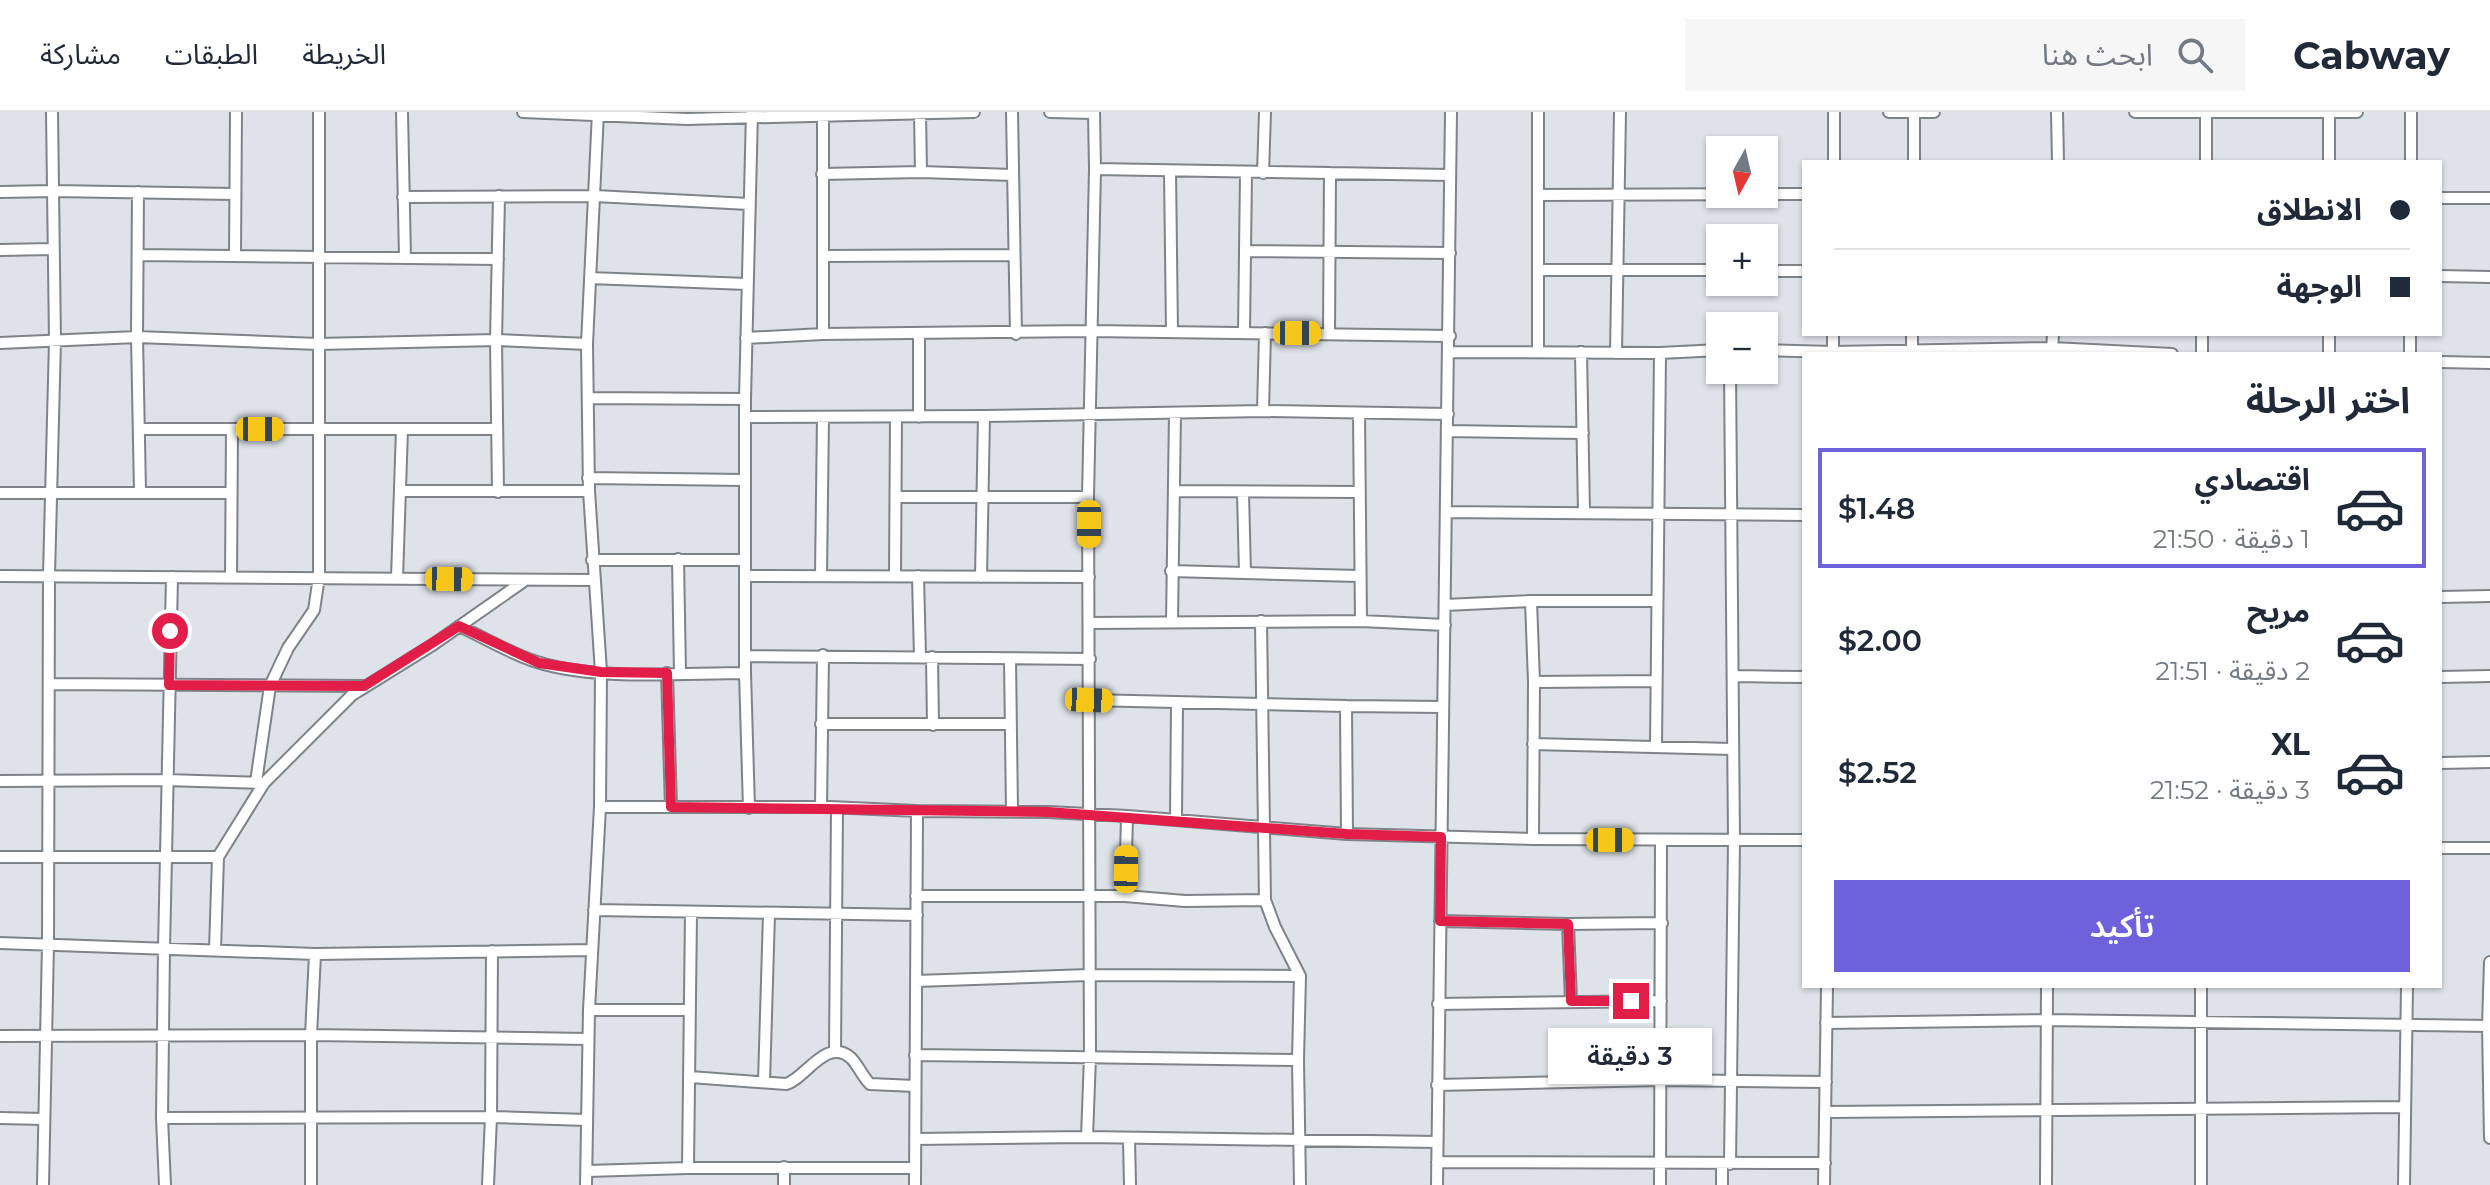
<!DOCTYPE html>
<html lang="ar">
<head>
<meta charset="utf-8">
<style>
	:root { --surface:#fff; --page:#f6f6f7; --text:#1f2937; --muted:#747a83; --line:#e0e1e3; --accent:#6d62dc }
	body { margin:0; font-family:Montserrat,"Noto Sans Arabic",sans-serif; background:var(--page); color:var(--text); direction:rtl; height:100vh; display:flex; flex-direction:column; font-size:30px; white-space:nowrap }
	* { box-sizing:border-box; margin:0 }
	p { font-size:26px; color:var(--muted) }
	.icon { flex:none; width:44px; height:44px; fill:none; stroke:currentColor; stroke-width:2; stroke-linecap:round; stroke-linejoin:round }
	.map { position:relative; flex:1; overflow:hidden; direction:ltr }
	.side { position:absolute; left:1802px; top:240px; width:640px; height:636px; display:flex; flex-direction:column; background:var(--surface); border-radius:0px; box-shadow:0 2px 6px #0004; direction:rtl }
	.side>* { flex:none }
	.top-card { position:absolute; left:1802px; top:48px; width:640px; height:176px; border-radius:0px; box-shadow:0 2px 6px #0004; direction:rtl; display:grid; align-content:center; height:176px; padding:0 32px; background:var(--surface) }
	.needle { width:52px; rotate:188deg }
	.tools { position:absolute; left:1706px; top:24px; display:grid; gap:16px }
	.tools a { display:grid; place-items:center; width:72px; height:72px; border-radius:0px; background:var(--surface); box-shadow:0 2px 6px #0004; font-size:40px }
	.end { position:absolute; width:36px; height:36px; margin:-18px; border:10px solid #e11d48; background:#fff; box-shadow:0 0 0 4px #fff }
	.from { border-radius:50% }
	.bubble { position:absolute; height:56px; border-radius:0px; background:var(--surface); box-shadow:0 2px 6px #0004; font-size:26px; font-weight:600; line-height:56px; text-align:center; direction:rtl }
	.car { position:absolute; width:24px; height:48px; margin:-24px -12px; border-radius:10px; box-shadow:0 0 6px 2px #0007; background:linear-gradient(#f5c518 24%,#345 0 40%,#f5c518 0 76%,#345 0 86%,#f5c518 0) }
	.top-card b { display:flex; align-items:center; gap:28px; height:76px; font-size:30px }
	.top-card b+b { border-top:2px solid var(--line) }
	.top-card i { width:20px; height:20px; background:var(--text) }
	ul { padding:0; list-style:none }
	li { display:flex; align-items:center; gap:24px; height:120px; margin:0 16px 12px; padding:0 16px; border:4px solid transparent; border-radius:0px }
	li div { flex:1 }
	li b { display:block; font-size:30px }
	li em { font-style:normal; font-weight:600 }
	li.selected { border-color:var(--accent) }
	li>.icon { width:72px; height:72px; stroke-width:1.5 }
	h2 { padding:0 32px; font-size:36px; line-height:96px }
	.primary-button { display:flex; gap:16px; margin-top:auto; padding:16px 32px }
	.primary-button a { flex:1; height:92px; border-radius:0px; background:var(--accent); color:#fff; font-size:32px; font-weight:600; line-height:92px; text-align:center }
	header { display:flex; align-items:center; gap:48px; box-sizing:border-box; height:112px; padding:0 40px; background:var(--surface); border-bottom:2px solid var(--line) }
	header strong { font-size:38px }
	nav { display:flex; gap:44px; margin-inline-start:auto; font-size:28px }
	.search { width:560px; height:72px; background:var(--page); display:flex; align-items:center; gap:20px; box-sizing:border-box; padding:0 28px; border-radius:0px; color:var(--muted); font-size:30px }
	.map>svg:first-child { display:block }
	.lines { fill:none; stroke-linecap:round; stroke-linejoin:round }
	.street-casing { stroke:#7e8388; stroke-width:14 }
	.street { stroke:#fff; stroke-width:10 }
	.route { stroke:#e11d48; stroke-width:10 }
</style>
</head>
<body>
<header>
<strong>Cabway</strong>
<div class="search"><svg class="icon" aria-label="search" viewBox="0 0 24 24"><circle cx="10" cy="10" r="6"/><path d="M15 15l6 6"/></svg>ابحث هنا</div>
<nav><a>الخريطة</a><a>الطبقات</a><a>مشاركة</a></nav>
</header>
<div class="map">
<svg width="2490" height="1073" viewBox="0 0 2490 1073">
	<rect width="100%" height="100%" fill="#dee3e9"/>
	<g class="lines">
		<g class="street-casing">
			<path id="street" d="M402,0l3,146
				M523,0l164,7 287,-7
				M823,0v222
				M1012,0l4,222
				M1050,0l44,1
				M1889,0h45
				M2057,0l1,50
				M2135,0h222
				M2329,0v50
				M920,1l1,59
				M1834,50v-50
				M1914,50v-50
				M2206,50v-50
				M2411,50v-50
				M1095,57l355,6
				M1170,59l2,161
				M1263,61l2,-61
				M822,62l99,-2 92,3
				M0,80l53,-1 181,3
				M138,80l-1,145 3,155
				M1538,83l266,-1
				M403,85l192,-1 154,8
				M2440,86h50
				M0,138l52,-1
				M1245,139l205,2
				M138,143l360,4
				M235,143l1,-143
				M823,144l191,-1
				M1538,158h182
				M1764,159h40
				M2440,164l50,1
				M590,166l157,6
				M1244,221l2,-160
				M1329,221l1,-160
				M746,226l77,-4 268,-3 359,5
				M0,231l137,-6 181,7 178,-4 91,4
				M1764,238l69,2 219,-4 120,6
				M1912,238v-16
				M1449,240l211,1 60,-3
				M1538,240v-240
				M1581,240l3,160
				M2052,240l1,-18
				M1616,241l4,-241
				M1833,242v-20
				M2202,242v-20
				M2329,242v-20
				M2410,242v-20
				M2440,250l50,1
				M1730,258l4,470 -4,324
				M588,286l157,1
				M1263,299l2,-78
				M1359,301l2,208
				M745,305l239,-1 279,-5 185,3
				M919,305v-82
				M139,317h357
				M1448,319l135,2
				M588,366l157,2
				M401,379h188
				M1175,379l183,1
				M498,380l-2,-152 3,-144
				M0,381h231
				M1243,381l2,80
				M896,385h192
				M1447,400l357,3
				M678,447l2,114
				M592,448h153
				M1171,459l188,5
				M821,463l2,-158
				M0,464l593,4
				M745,464l344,1
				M895,464l1,-159
				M918,464l2,81
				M231,465l1,-148
				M981,465l3,-161
				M397,466l5,-149
				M2440,485l50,-1
				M1531,489l3,81 -1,157
				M1445,493l86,-4h126
				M1261,509l4,279 10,27 25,49 -2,84 2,125
				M1172,510l3,-209
				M1090,511l271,-2 84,4
				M459,514c26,12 52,28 78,36 60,19 145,11 208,11
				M745,544l345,3
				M932,545l1,68
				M1010,547l2,152
				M667,561l4,134
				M1733,564l71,1
				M2440,565l50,-1
				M1534,570l122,-1
				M49,572l315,2
				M1089,588l257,6 1,128
				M1346,594l97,1
				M821,612h189
				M1533,632l200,5
				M1656,635l4,-394
				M2440,651l50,-1
				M0,669l166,-1 96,3
				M256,670l14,-96 18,-38 26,-38 5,-33v-465
				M600,695h230l87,4 131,1 79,4 220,18 186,5 271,1
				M821,695l2,-152
				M749,696l-4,-135v-274l7,-287
				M1176,708l1,-117
				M2440,736h50
				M0,745h218
				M916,784h209l60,5 80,-1
				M1125,784l2,-80
				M594,798l323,5
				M1440,809l128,3 94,-1
				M1568,812l3,77
				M0,831l315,11 277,-4
				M215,838l3,-93 46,-74 88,-88 82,-51 90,-63
				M2490,850l-2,64 2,112
				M916,869l173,-6 211,1
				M1438,892l223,-3
				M589,898h101
				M1826,911l221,-3 443,6
				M0,924l311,-1 277,4
				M835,940l2,-244
				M915,943l383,5
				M690,965l96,7c19,-5 41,-48 65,-26 7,7 11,18 19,26l45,2
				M764,970l5,-168
				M1437,973l224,-5 165,2
				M1826,1000l578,-5
				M0,1006l44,1
				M162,1006l329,-1 96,3
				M1087,1025l3,-80 -2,-560 7,-328 -1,-57
				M915,1027l172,-2 350,5
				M1129,1027l1,46
				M1437,1050l388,1
				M688,1056l3,-255
				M587,1059l101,-3h227
				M43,1073l5,-241 1,-369 6,-234 -3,-229
				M165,1073l-3,-67 2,-170 8,-371
				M311,1073v-150l4,-81
				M488,1073l3,-68 1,-166
				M586,1073l3,-175 11,-203 1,-135 -12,-181 -2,-147 11,-232
				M784,1073v-18
				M915,1073l2,-374
				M1437,1073l14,-1073
				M1660,1073l1,-345
				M1722,1073v-21
				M1824,1073l3,-199
				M2046,1073l1,-199
				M2201,1073v-199
				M2404,1073l3,-199"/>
		</g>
		<use href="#street" class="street"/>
	</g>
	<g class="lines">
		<path class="route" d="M170,519l-1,54 195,1 95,-60 80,37 62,9 66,1 4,134 377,5 299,22 94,3 -1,84 128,3 3,77h60"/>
	</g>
</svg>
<div class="tools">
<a><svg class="needle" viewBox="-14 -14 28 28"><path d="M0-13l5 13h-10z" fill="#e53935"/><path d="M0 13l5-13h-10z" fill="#747a83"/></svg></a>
<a>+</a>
<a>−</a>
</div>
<i class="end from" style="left:170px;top:519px"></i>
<i class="end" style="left:1631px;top:889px"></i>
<div class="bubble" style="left:1548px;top:916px;width:164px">3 دقيقة</div>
<i class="car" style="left:1297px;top:221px;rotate:90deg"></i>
<i class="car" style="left:260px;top:317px;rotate:90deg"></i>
<i class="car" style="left:1089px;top:412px;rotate:180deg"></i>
<i class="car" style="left:449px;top:467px;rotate:91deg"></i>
<i class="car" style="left:1089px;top:588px;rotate:92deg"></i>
<i class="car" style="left:1610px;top:728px;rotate:90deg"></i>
<i class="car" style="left:1126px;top:757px;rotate:1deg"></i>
<div class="top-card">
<b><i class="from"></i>الانطلاق</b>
<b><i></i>الوجهة</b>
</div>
<section class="side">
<h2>اختر الرحلة</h2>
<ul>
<li class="selected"><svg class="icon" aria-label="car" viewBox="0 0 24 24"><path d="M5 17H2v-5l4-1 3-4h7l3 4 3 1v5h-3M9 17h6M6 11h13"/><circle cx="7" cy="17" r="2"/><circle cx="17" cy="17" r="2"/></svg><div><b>اقتصادي</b><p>1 دقيقة · 21:50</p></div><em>$1.48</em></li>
<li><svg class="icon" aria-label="car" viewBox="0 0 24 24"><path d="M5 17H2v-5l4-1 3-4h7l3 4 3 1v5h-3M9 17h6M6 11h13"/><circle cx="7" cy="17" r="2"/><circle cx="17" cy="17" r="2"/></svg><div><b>مريح</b><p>2 دقيقة · 21:51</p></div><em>$2.00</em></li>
<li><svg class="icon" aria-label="car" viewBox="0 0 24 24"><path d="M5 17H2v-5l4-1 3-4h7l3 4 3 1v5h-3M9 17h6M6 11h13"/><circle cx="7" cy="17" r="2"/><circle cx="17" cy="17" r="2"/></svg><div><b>XL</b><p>3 دقيقة · 21:52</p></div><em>$2.52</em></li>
</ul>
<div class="primary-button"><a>تأكيد</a></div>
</section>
</div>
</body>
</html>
